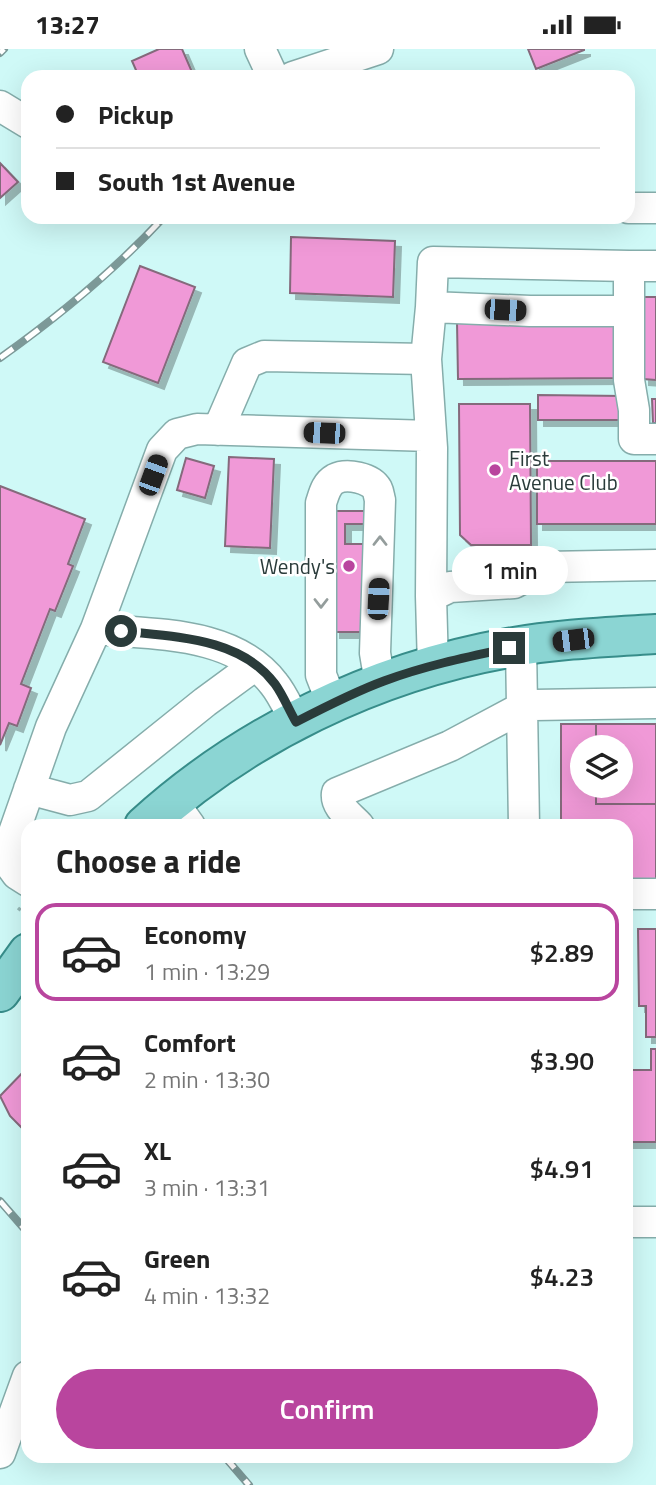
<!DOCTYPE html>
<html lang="en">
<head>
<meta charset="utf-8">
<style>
	:root { --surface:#fff; --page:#f2f2f2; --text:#222; --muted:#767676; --line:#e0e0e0; --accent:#b9459e }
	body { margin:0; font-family:"Titillium Web",sans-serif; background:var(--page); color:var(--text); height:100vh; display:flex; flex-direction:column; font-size:26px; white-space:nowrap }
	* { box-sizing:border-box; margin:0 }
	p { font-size:23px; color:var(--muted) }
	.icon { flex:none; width:38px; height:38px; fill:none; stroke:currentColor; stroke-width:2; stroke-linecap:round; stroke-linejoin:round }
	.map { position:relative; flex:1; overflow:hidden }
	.details { position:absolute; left:21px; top:770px; width:612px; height:644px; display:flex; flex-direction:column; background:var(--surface); border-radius:21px; box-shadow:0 7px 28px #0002 }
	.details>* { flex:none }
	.banner { position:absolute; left:21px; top:21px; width:614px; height:154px; border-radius:21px; box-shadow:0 7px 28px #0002; display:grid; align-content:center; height:154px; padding:0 35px; background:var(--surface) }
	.tools { position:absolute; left:570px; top:686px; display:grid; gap:14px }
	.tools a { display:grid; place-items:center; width:63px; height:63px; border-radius:50%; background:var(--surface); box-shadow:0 7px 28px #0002; font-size:35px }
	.end { position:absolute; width:32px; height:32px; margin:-16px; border:9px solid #2a3b3a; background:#fff; box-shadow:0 0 0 4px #fff }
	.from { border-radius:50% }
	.bubble { position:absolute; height:49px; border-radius:24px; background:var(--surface); box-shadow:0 7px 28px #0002; font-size:23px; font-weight:600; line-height:49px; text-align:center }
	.car { position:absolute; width:21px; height:42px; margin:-21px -10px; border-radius:9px; box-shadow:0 0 5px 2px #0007; background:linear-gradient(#222 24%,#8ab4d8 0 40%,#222 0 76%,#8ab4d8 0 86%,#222 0) }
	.banner b { display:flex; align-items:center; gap:24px; height:66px; font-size:26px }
	.banner b+b { border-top:2px solid var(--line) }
	.banner i { width:18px; height:18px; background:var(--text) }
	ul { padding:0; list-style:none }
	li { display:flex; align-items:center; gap:21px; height:98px; margin:0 14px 10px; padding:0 21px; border:4px solid transparent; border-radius:21px }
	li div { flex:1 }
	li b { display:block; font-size:26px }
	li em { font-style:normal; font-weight:600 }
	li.active { border-color:var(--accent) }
	li>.icon { width:63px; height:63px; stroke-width:1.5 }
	h2 { padding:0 35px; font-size:32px; line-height:84px }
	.action { display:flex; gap:14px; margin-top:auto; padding:14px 35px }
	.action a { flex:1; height:80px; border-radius:42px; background:var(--accent); color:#fff; font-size:28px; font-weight:600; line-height:80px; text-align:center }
	.status { display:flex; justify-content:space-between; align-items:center; height:49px; padding:0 35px; background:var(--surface); direction:ltr }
	.status svg { height:19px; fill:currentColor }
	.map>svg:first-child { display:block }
	.green { fill:#68d2ce }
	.building { fill:#f099d7; stroke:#856a7c; stroke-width:2; filter:url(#shadow) }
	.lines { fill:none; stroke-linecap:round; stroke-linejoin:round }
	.minor-casing { stroke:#85adab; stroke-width:33 }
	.major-casing { stroke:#378d8a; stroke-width:42 }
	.path { stroke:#95b7b5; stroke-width:3.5; stroke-dasharray:3.5 3.5; stroke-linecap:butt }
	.minor { stroke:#fff; stroke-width:30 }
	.major { stroke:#8bd5d3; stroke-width:38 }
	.rail-casing { stroke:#7c9998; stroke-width:8 }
	.rail { stroke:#fff; stroke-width:5; stroke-dasharray:16; stroke-linecap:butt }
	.oneway { stroke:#949d9c }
	.route { stroke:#2a3b3a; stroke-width:9 }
	.poi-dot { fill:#b9459e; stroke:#fff; stroke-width:2.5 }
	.labels { text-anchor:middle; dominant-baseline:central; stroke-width:5; stroke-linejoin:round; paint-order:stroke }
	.poi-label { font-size:21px; fill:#2a3b3a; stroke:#fff; text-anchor:start }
</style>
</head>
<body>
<div class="status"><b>13:27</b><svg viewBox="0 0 49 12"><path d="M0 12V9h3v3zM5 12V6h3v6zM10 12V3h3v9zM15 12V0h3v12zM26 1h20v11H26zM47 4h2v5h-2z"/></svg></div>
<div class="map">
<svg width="656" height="1436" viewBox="0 0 656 1436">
	<defs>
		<filter id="shadow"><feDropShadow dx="6" dy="6" stdDeviation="0" flood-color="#0004"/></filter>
	</defs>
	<rect width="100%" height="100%" fill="#cff9f7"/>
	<path class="green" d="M626,954h7v56h-6z"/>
	<path class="building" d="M159,0h23l10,23 -13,5h-40l-7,-16z
		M528,0h56v1l-48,19z
		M0,114l18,19 -18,16z
		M291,188l104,4 -2,56 -103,-4z
		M140,217l55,21 -37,96 -55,-21z
		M643,248h13v83l-13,-1z
		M457,273h165v56l-164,1z
		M538,346l86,1v24h-86z
		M652,350h4v24h-3z
		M459,355h71l1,141h-60l-11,-10z
		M229,408l45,2 -4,89 -45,-2z
		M186,409l28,8 -9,32 -28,-8z
		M537,412h119v63h-119z
		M0,437l85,33 -17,45 5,2 -18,45 -5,-2 -29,75 10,4 -14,38 -8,-3 -9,22z
		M335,462h33v13h-23v20h19l2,88h-32z
		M561,675h35v23h-13v39h13v18h60v81h-30v-59h-65z
		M596,675h60v80h-60v-18h25v-39h-25z
		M638,880h18v108h-10v-31h-7z
		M651,1000h5v93h-30v-72h25z
		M28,1018v67l-18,-18 -10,-20z"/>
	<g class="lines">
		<g class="minor-casing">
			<path id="minor" d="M260,0l13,28
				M293,28l85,-28
				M0,57l28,17
				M628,159h28
				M431,258l2,-45 196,4
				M629,262v-45h27
				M218,381l29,-67 17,-7 162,3
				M431,547l19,-9 64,-4 31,-16 111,-2
				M96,580c59,6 138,2 178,55 9,11 15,26 22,38
				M521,597l3,180
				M433,618l-2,-71 1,-148 -6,-89 5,-52 99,4h99v69l5,30v29h22
				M332,654l-11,-28v-172c3,-9 5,-19 14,-24 12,-6 36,-1 42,10 2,4 2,8 3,11l-5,153 5,30
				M29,740l41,11 18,-4 117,-94 49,-36
				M173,753l17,24
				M359,777c-9,-10 -24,-19 -22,-33l113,-47 73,-39 11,-2 122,-2
				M28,832l-11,-7 -12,-16 46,-131 45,-98 66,-179 15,-16 20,-5 234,7
				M626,845h30
				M626,1173h30
				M0,1404l28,-77"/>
		</g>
		<g class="major-casing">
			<path id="major" d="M144,777c100,-91 230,-154 364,-178 48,-9 99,-11 148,-14
				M0,943l28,-39"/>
		</g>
		<path class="path" d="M18,859l10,8"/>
		<use href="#minor" class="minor"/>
		<use href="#major" class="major"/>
		<g class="rail-casing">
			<path id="rail" d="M0,4l4,-4
				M0,309c59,-42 115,-88 164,-141
				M0,1152l28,32
				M224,1407l25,29"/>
		</g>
		<use href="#rail" class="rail"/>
	</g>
	<defs><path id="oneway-chevron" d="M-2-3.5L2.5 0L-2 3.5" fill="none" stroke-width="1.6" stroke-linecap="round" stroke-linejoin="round" transform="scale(1.75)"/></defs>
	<g class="oneway">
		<use href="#oneway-chevron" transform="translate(380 492) rotate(-90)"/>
		<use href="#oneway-chevron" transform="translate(321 554) rotate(90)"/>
	</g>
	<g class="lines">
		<path class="route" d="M121,582c53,6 119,6 154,53 8,11 14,26 21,38 29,-15 58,-30 88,-41 40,-15 83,-24 125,-33"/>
	</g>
	<g class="poi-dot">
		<circle cx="495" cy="421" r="7"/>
		<circle cx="349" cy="517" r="7"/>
	</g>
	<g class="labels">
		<g class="poi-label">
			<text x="509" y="409">First<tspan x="509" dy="24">Avenue Club</tspan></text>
			<text x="335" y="517" text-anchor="end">Wendy's</text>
		</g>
	</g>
</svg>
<div class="tools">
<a><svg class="icon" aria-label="layers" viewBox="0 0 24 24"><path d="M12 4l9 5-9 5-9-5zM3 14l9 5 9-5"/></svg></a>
</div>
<i class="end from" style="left:121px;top:582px"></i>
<i class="end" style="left:509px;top:599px"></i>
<div class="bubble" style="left:452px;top:497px;width:116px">1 min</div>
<i class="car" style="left:505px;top:261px;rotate:93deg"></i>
<i class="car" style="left:324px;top:384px;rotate:272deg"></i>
<i class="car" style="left:153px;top:426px;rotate:20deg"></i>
<i class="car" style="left:378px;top:550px;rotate:3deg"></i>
<i class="car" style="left:573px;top:591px;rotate:263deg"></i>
<div class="banner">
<b><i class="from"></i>Pickup</b>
<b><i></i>South 1st Avenue</b>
</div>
<section class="details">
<h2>Choose a ride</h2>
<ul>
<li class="active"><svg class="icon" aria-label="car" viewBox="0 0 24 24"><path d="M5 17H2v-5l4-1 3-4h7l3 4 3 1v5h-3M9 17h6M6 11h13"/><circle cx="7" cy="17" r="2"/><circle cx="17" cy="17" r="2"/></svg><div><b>Economy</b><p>1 min · 13:29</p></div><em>$2.89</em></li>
<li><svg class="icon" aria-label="car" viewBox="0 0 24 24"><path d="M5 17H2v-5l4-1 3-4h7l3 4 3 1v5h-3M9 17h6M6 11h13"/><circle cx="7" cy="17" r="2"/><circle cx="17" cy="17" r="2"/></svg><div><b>Comfort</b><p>2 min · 13:30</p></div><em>$3.90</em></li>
<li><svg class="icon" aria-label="car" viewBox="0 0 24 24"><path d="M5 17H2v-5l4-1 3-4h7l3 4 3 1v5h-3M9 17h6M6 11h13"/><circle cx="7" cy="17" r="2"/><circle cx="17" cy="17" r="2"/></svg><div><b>XL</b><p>3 min · 13:31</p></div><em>$4.91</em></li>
<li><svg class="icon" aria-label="car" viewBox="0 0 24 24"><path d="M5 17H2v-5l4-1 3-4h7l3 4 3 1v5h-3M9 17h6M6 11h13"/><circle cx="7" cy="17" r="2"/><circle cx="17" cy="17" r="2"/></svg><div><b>Green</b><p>4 min · 13:32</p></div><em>$4.23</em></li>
</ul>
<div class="action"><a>Confirm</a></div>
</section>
</div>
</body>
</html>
